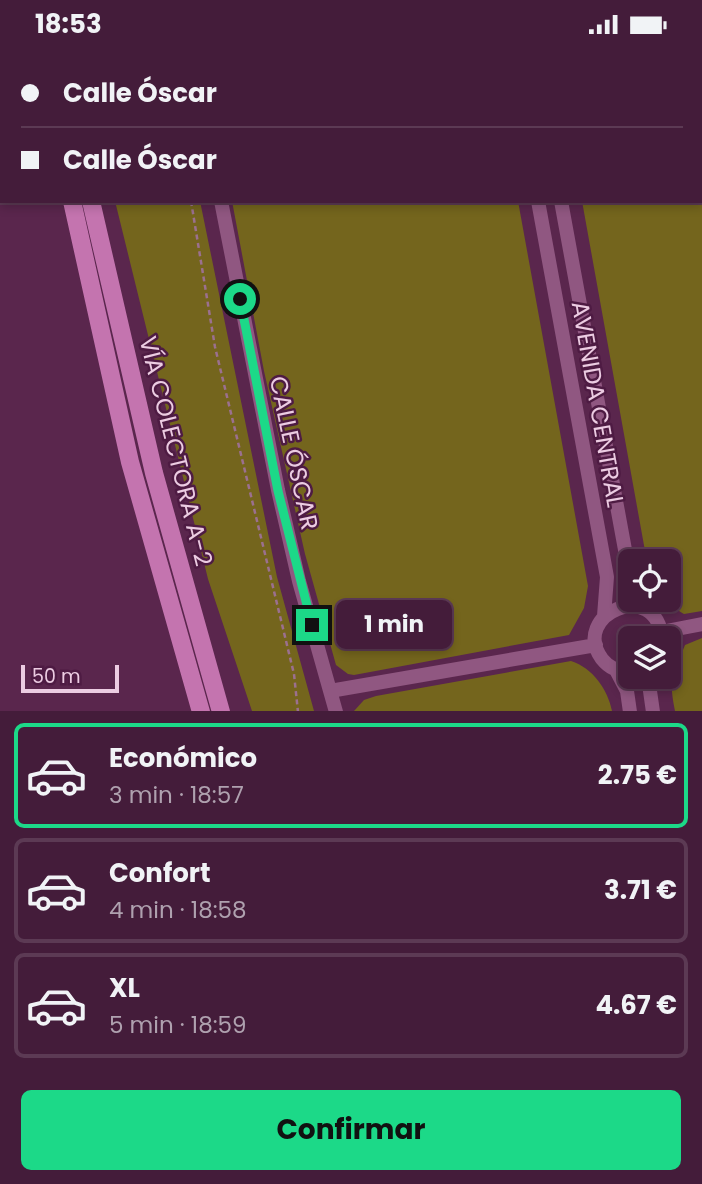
<!DOCTYPE html>
<html lang="es">
<head>
<meta charset="utf-8">
<style>
	:root { --surface:#441c3a; --page:#4b2542; --text:#f1f3f6; --muted:#afa1af; --line:#5c3a54; --accent:#1cd988 }
	body { margin:0; font-family:Poppins,sans-serif; background:var(--page); color:var(--text); height:100vh; display:flex; flex-direction:column; font-size:26px; white-space:nowrap }
	* { box-sizing:border-box; margin:0 }
	p { font-size:23px; color:var(--muted) }
	.icon { flex:none; width:38px; height:38px; fill:none; stroke:currentColor; stroke-width:2; stroke-linecap:round; stroke-linejoin:round }
	.map { position:relative; height:662px; overflow:hidden }
	.details { display:flex; flex-direction:column; background:var(--surface); flex:1 }
	.details>* { flex:none }
	.top-card { position:absolute; left:0px; top:0px; width:704px; height:154px; box-shadow:0 4px 10px #0003,0 0 0 2px var(--line); display:grid; align-content:center; height:154px; padding:0 21px; background:var(--surface) }
	.fabs { position:absolute; left:618px; top:500px; display:grid; gap:14px }
	.fabs a { display:grid; place-items:center; width:63px; height:63px; border-radius:10px; background:var(--surface); box-shadow:0 4px 10px #0003,0 0 0 2px var(--line); font-size:35px }
	.scale { position:absolute; left:21px; bottom:18px; width:98px; box-sizing:border-box; padding-left:7px; border:4px solid #eccce2; border-top:0; font-size:19px; line-height:24px; white-space:nowrap; color:#eccce2; -webkit-text-stroke:5px #4e1b43; paint-order:stroke }
	.end { position:absolute; width:32px; height:32px; margin:-16px; border:9px solid #1cd988; background:#111; box-shadow:0 0 0 4px #111 }
	.from { border-radius:50% }
	.bubble { position:absolute; height:49px; border-radius:10px; background:var(--surface); box-shadow:0 4px 10px #0003,0 0 0 2px var(--line); font-size:23px; font-weight:700; line-height:49px; text-align:center }
	.top-card b { display:flex; align-items:center; gap:24px; height:66px; font-size:26px }
	.top-card b+b { border-top:2px solid var(--line) }
	.top-card i { width:18px; height:18px; background:var(--text) }
	ul { padding:12px 0 0; list-style:none }
	li { display:flex; align-items:center; gap:21px; height:105px; margin:0 14px 10px; padding:0 7px; border:4px solid var(--line); border-radius:10px }
	li div { flex:1 }
	li b { display:block; font-size:26px }
	li em { font-style:normal; font-weight:700 }
	li.selected { border-color:var(--accent) }
	li>.icon { width:63px; height:63px; stroke-width:1.5 }
	.button { display:flex; gap:14px; margin-top:auto; padding:14px 21px }
	.button a { flex:1; height:80px; border-radius:10px; background:var(--accent); color:#111; font-size:28px; font-weight:700; line-height:80px; text-align:center }
	.status { display:flex; justify-content:space-between; align-items:center; height:49px; padding:0 35px; background:var(--surface); direction:ltr }
	.status svg { height:19px; fill:currentColor }
	.map>svg:first-child { display:block }
	.green { fill:#74651d }
	.lines { fill:none; stroke-linecap:round; stroke-linejoin:round }
	.path { stroke:#9b708f; stroke-width:2.5; stroke-dasharray:5 3.5; stroke-linecap:butt }
	.minor { stroke:#905781; stroke-width:14 }
	.major { stroke:#c474af; stroke-width:18 }
	.route { stroke:#1cd988; stroke-width:9 }
	.labels { text-anchor:middle; dominant-baseline:central; stroke-width:5; stroke-linejoin:round; paint-order:stroke }
	.street-label { font-size:24px; fill:#eccce2; stroke:#4e1b43 }
</style>
</head>
<body>
<div class="status"><b>18:53</b><svg viewBox="0 0 49 12"><path d="M0 12V9h3v3zM5 12V6h3v6zM10 12V3h3v9zM15 12V0h3v12zM26 1h20v11H26zM47 4h2v5h-2z"/></svg></div>
<div class="map">
<svg width="702" height="663" viewBox="0 0 702 663">
	<rect width="100%" height="100%" fill="#5a264d"/>
	<path class="green" d="M293,0h197v2h-207z
		M554,0h148v562l-18,3c-20,-11 -16,-32 -16,-52h-21l-65,-361h120v-150z
		M115,152h85l77,376 37,134h-62l-44,-132z
		M232,152h286l70,385 -4,22 -15,27 -215,40 -6,-1 -12,-9 -31,-111 -41,-183z
		M702,589v73h-27c-7,-35 -2,-35 10,-66z
		M571,612c22,7 37,29 41,50h-258l10,-11 12,-4z"/>
	<g class="lines">
		<path class="path" d="M161,0v2
			M191,152l24,146 79,327 4,38"/>
		<path class="minor" d="M13,0v2
			M510,0v2
			M533,0l1,2
			M222,2l5,-2
			M0,143h2
			M221,152l57,289 21,91 37,131
			M538,152l69,376 -3,39
			M561,152l69,376
			M661,583l41,-8
			M616,621l11,21 3,21
			M630,623c-11,0 -21,-4 -28,-13 -33,-45 55,-82 60,-20
			M648,628l5,35
			M330,642l266,-46"/>
		<path class="major" d="M42,0l1,2
			M62,0v2
			M72,152l58,261 71,250
			M91,152l63,272 67,239"/>
	</g>
	<g class="lines">
		<path class="route" d="M240,250l38,192 34,134"/>
	</g>
	<g class="labels">
		<g class="street-label">
			<text transform="translate(598 355) rotate(80)">AVENIDA CENTRAL</text>
			<text transform="translate(176 402) rotate(76)">VÍA COLECTORA A-2</text>
			<text transform="translate(294 404) rotate(78)">CALLE ÓSCAR</text>
		</g>
	</g>
</svg>
<div class="fabs">
<a><svg class="icon" aria-label="locate" viewBox="0 0 24 24"><circle cx="12" cy="12" r="6"/><path d="M12 2v4M12 18v4M2 12h4M18 12h4"/></svg></a>
<a><svg class="icon" aria-label="layers" viewBox="0 0 24 24"><path d="M12 4l9 5-9 5-9-5zM3 14l9 5 9-5"/></svg></a>
</div>
<div class="scale">50 m</div>
<i class="end from" style="left:240px;top:250px"></i>
<i class="end" style="left:312px;top:576px"></i>
<div class="bubble" style="left:336px;top:551px;width:116px">1 min</div>
<div class="top-card">
<b><i class="from"></i>Calle Óscar</b>
<b><i></i>Calle Óscar</b>
</div>
</div>
<section class="details">
<ul>
<li class="selected"><svg class="icon" aria-label="car" viewBox="0 0 24 24"><path d="M5 17H2v-5l4-1 3-4h7l3 4 3 1v5h-3M9 17h6M6 11h13"/><circle cx="7" cy="17" r="2"/><circle cx="17" cy="17" r="2"/></svg><div><b>Económico</b><p>3 min · 18:57</p></div><em>2.75 €</em></li>
<li><svg class="icon" aria-label="car" viewBox="0 0 24 24"><path d="M5 17H2v-5l4-1 3-4h7l3 4 3 1v5h-3M9 17h6M6 11h13"/><circle cx="7" cy="17" r="2"/><circle cx="17" cy="17" r="2"/></svg><div><b>Confort</b><p>4 min · 18:58</p></div><em>3.71 €</em></li>
<li><svg class="icon" aria-label="car" viewBox="0 0 24 24"><path d="M5 17H2v-5l4-1 3-4h7l3 4 3 1v5h-3M9 17h6M6 11h13"/><circle cx="7" cy="17" r="2"/><circle cx="17" cy="17" r="2"/></svg><div><b>XL</b><p>5 min · 18:59</p></div><em>4.67 €</em></li>
</ul>
<div class="button"><a>Confirmar</a></div>
</section>
</body>
</html>
